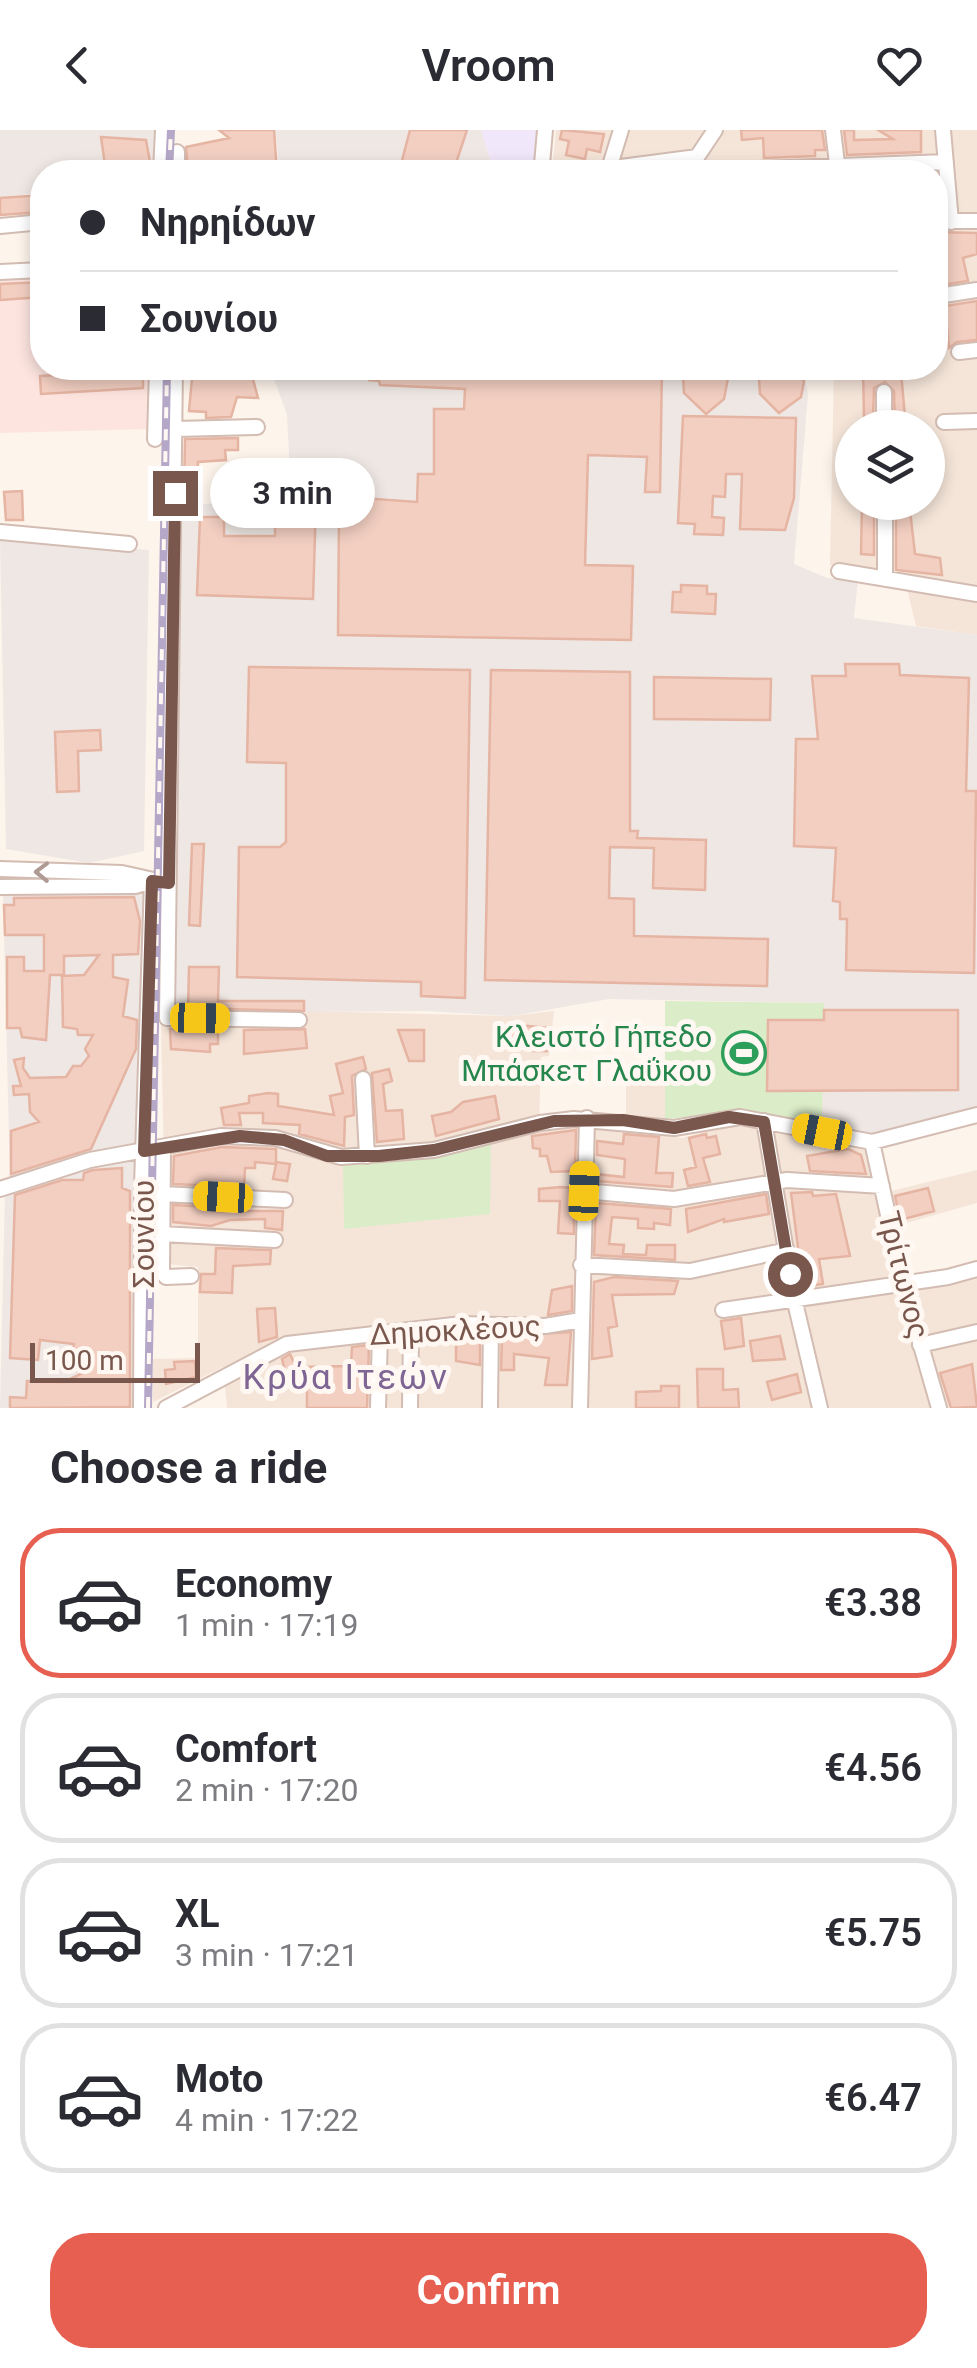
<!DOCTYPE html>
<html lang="en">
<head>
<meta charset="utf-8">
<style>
	:root { --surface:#fff; --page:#f7f7f7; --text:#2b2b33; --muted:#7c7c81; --line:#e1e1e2; --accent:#e65f51 }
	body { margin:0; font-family:Roboto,sans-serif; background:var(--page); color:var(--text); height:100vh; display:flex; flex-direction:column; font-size:38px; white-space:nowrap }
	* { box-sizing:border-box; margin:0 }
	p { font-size:32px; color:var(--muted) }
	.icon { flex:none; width:55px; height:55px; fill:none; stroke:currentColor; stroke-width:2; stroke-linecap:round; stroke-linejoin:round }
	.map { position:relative; height:1278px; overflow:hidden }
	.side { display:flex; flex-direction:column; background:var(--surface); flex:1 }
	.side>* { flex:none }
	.guide { position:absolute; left:30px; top:30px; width:918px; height:220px; border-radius:40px; box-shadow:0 5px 15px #0003; display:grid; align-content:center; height:220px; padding:0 50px; background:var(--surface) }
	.fabs { position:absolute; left:835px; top:280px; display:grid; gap:20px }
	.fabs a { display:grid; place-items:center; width:110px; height:110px; border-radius:50%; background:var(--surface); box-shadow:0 5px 15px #0003; font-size:50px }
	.scale { position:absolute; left:30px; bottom:25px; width:170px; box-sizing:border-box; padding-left:10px; border:5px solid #79574d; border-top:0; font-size:28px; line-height:35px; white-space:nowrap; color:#79574d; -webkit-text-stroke:8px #fff8f2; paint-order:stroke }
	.end { position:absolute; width:45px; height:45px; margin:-22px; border:12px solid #79574d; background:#fff; box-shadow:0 0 0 5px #fff }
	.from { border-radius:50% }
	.bubble { position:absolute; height:70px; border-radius:35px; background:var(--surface); box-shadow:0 5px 15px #0003; font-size:32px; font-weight:600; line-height:70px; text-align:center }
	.car { position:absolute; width:30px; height:60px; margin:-30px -15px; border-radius:12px; box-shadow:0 0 8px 2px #0007; background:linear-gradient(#f5c518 24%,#345 0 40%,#f5c518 0 76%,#345 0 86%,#f5c518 0) }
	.guide b { display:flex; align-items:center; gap:35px; height:95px; font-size:38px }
	.guide b+b { border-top:2px solid var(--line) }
	.guide i { width:25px; height:25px; background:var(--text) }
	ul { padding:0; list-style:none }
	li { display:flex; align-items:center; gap:30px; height:150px; margin:0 20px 15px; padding:0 30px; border:5px solid var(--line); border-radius:40px }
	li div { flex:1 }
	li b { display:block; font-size:38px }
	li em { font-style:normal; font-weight:600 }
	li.on { border-color:var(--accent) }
	li>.icon { width:90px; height:90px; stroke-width:1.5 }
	h2 { padding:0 50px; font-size:45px; line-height:120px }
	.cta { display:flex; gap:20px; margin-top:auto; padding:20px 50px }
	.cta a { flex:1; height:115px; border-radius:40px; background:var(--accent); color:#fff; font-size:40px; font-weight:600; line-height:115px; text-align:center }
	header { display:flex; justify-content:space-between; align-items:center; height:130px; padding:0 50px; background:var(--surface); font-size:45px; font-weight:600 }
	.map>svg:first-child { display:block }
	.residential { fill:#f5e5d9; fill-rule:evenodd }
	.commercial { fill:#fde4df }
	.industrial { fill:#eee7e3 }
	.education { fill:#f1e7fa }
	.green { fill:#dbecc8 }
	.building { fill:#f3cfc2; stroke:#e5b4a2; stroke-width:2.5 }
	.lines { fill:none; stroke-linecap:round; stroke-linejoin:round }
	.street-casing { stroke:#d3bcb2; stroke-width:18 }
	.street { stroke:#fff; stroke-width:14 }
	.rail-casing { stroke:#b5a7c8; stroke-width:8 }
	.rail { stroke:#fff8f2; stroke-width:4; stroke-dasharray:11; stroke-linecap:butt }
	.oneway { stroke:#af9a94 }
	.route { stroke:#79574d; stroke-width:12 }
	.labels { text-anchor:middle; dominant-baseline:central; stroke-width:10; stroke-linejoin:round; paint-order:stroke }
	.leisure-label { font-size:30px; fill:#27864d; stroke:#fff8f2; text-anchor:end }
	.street-label { font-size:30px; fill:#79574d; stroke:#fff8f2 }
	.quarter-label { font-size:35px; letter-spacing:2.5px; fill:#7e6594; stroke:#fff8f2 }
</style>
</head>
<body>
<header><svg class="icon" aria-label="back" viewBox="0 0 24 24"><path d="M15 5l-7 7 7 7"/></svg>Vroom<svg class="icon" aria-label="heart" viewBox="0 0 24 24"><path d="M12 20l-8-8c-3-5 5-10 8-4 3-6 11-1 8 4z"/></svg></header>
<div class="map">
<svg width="977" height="1278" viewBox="0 0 977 1278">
	<rect width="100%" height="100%" fill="#fdf4eb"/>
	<path class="residential" d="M556,0h421v505l-61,-9 -10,-41 -76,-20 4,-197h101v-196h-383zM852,298h76v74h-76z
		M306,881l206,5 42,-5 -5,45 -8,1 -2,70 43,-4 44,4v-43l39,2 1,49 16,3 44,-12 49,2 93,18 11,48 98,-24v33l-92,26 13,60 79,-15v134h-750l-4,-41 -70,35v-43l45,-1v-91l-32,-3 -5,-242 144,4z"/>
	<path class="commercial" d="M42,144v94h112l-2,61 -152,4v-157z"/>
	<path class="industrial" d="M0,0h160l-1,42h-117v20l-42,6z
		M275,0h206l13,42h-214z
		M270,238h533l5,27 -14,169 33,14 31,1 -4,39 123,17v476l-104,26 -51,-9 1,-125 -214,-4 -97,17 -86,-5 -254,2 9,-506 110,-13 -4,-79z
		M0,408l149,12 -5,301 -55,12 -83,-14z
		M3,762h144l-7,254 -31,3 -99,31z
		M138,1027l-4,251h-134l5,-216 98,-30z"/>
	<path class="education" d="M481,0h57l-4,42h-40z"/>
	<path class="green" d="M665,871l159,2 -2,125 -10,-7 -82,-8 -65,6z
		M491,1011l-1,73 -146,15 -1,-66 90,-6z"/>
	<path class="building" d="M219,0h55l3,42h-55v-6l-34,4 -2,-23 43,-9z
		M410,0h57l-14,42h-54z
		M562,0l42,4 -4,18 -13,-3 -2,10 -19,-4 3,-14 -9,-2z
		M741,0h81l3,20h-10v6l-51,2 -1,-20 -21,2z
		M844,0h10v10l39,-1 -15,-9h43v22l-74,3z
		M101,7l45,3 5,28 -45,4z
		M42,65v17l-42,3v-17z
		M935,102l42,1v21l-14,4 5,23 -33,5z
		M42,152v15l-42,3v-16z
		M977,171v39l-20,2 -8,6 -4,-42z
		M223,238h27l8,30 -21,-1 -6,20 -25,1v-6l-17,-1 3,-33 9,-4 22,1z
		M369,238h293l-2,124h-15l2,-35 -59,-2 -3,110 48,1 -2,74 -293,-5 1,-119h24l-1,-18 55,4 1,-28h16v-65h30l1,-20 -85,-4 -1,-4 -10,-1z
		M690,238h31l7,10 -4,21 -18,15 -22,-21 -1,-16z
		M767,238h30l7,13 -3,16 -22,16 -19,-19 -1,-15z
		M879,238v5l22,-1 5,56h-11l-1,-37 -9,-9 -11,6 -1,30h-9l-1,-49z
		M143,240v18l-102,6 -1,-18z
		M683,286l113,2 -2,80 -9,32 -45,-1 2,-55h-16l-1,23 -12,-1 -1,21 12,1 -1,17 -29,-1 1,-10 -17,-1z
		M238,308v12h-13l1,10 -28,2 -1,28h-13l1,-51z
		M244,338l1,31h-19v-30z
		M294,342h23l-4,127 -116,-4 3,-78h24v19h51v-22h5v-7h9z
		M22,361l1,29h-17l-2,-28z
		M896,372h13l6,52 25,4 2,17 -46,-5z
		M862,375h12v50l-13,-1z
		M681,455l26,1v8h9l-1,20 -43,-2 1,-20h8z
		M845,534h54l1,11 69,3 -3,113h10l-2,182 -128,-3 1,-51h-7v-17l-7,-1 3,-53 -42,-2 2,-107h22l-6,-63h34z
		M249,537l221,3 -5,328 -44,-2v-14l-184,-5 2,-130h41l6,-5v-79l-39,-1z
		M491,540l139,2v159h8l-1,7 69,2 -1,50 -52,-2 1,-40 -44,-1 -1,51 25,1v37l134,3 -1,47 -282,-6z
		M654,547l117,2 -1,41 -116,-1z
		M100,600l1,20 -23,1 1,40 -22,1 -2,-60z
		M192,714h12l-4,82 -11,-1z
		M134,767l6,24 -2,33 -25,1v22l15,3 -5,36 14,4 -1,29 -45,100 -80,25v-43l28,-9 -9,-10 -1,-18 -15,1 -1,-9h8l-7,-26 10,-2 -1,10 7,10 36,-1 7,-11h8l8,-10 -4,-7 8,-14h-15l-1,-6 -14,-2 -1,-51 22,-1 15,-20 -35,1v19h-14l-4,65 -24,-3 -2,-9h-13v-71h17v14h20v-36h-39l-1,-30h10v-7z
		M189,837h30l-1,34h86v10l-116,-3z
		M824,880h134v80l-191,1 1,-71h56z
		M507,894l40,4v23h-14v-11l-25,1z
		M170,899h48v15h-8v8l-39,-3z
		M305,899l2,19 -63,6v-24z
		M398,900h26v31h-15z
		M363,927l3,12 -14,7 2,39 -9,2 -1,29 -45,-12 1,-9 -37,-2v-10h-24l2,12h-17l-3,-17 28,-5v-7l19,-3 10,1v12l56,9 -4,-19 13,-3 -7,-29z
		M389,939l3,12 -9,3 3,27 16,-1 2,29 -27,3 -5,-69z
		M495,966l4,23 -63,17 -4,-20 19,-4 12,-10z
		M576,1000l-1,41 -24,1 -4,-16h-7v-7l-7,-1 -1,-12z
		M624,1004l35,3 -3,36h17l-1,14 -76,-6v-7l28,3 1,-18 -28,-4v-14l26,3z
		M706,1004l1,4 9,-2 4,18 -17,4 7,24 -22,4 -4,-16 12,-3 -7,-29z
		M222,1017l54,2v13l14,2 -3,17 -14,-2 3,-15 -21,-2v6h-10l-1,19 -71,-3 1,-28z
		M848,1019l13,6 5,19 -56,-3 -3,-15z
		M122,1038v20l8,3v216l-120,1v-11l16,1 1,-17 37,1 21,-10 -15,-13 4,-15 -34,-4 -2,20 -28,-2 5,-163 47,-15h21l1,-7 9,-3z
		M560,1057l14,1v46l-16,-1 2,-32h-21v-12z
		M928,1058l6,23 -34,9 -5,-24z
		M812,1062l1,4 23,-2 14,62 -31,3 4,25 -20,3 -12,-94z
		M766,1064l3,20 -45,8v-3l-36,13 -2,-23z
		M596,1073l75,6 -1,16 -16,-2v6l-16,-1v-9l-26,-2 -3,27 15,1 -1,9 23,1 1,-10h28v15l-81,-5z
		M173,1075l40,2 -1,4h71l-1,19 -17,-2v-9l-35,1 -19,6 -38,-4z
		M216,1118l55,2 -1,14 -37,2 -1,27 -32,-1 1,-18h14z
		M614,1147l64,4 -4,13 -62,1 5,31 -9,2 4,28 -20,3 2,-77z
		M572,1156v25l-24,4 4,-25z
		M275,1178l2,29 -18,5 -2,-33z
		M741,1188l3,28 -19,3 -4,-28z
		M571,1202l-4,53h-22l4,-27 -35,-4v16h-13l1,-34z
		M456,1205h24v30l-24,-4z
		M780,1206l5,23 -32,2 -3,-20z
		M369,1215l-2,63h-60v-32l-26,4 -2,-12 5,-1 -2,-8 8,-5 6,13 55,-1 1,-19z
		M195,1231l1,16 -30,7 -1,-14 10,-1 -1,-7z
		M972,1234l5,43 -26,1 -11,-35z
		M697,1239h26v21l15,-1 1,19h-41z
		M797,1244l4,18 -29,8 -5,-18z
		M661,1256h18v22h-43v-16l25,-1z"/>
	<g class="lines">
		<g class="street-casing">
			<path id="street" d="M545,0l-3,34 12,8
				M833,0l5,42
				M943,0l8,92
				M177,22v20
				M759,39l187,-7
				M161,42l2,-42
				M583,42l114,-15 18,-27
				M608,42l13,-42
				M935,91h42
				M0,96l42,-4
				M0,142l42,-2
				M938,166l39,-6
				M959,222l18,-2
				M175,238l-8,650 132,2
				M884,262v36
				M944,292l33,-1
				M175,299l82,-2
				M155,309l2,-71
				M885,372v77
				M0,402l129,12
				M839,441l138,23
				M0,739l122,4 36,8
				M0,757l135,-1 17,-5
				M363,949l4,77
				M764,991l30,177 26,110
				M872,1012l31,141 36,125
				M163,1019l-1,123 4,5 25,-1
				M0,1059l90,-29 131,-24 54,2 66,19 93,-7 106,-27 34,-4 100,9 66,-11 132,25 105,-27
				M584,1061l90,8 113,-19 95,6
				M161,1064l124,6
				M161,1104l114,6
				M581,1135l109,6 97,-21
				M723,1180l225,-33 29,-8
				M920,1215l57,-13
				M141,1278l1,-222 10,-305
				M166,1278l121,-64 175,-20 83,2 36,-6
				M378,1278l2,-75
				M410,1278l1,-76
				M490,1278l1,-83
				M580,1278l7,-290"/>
		</g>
		<use href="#street" class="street"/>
		<g class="rail-casing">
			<path id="rail" d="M169,42l2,-42
				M148,1278l19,-1040"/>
		</g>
		<use href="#rail" class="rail"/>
	</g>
	<defs><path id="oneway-chevron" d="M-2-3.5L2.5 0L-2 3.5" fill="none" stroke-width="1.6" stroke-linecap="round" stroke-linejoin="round" transform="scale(2.5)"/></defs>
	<use class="oneway" href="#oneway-chevron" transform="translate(42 742) rotate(-179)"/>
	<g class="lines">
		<path class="route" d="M175,363l-6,390 -17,-2 -8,270 96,-15 44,4 43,16h52l55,-6 120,-29 69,-1 51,8 55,-11 35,5 26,152"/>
	</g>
	<defs>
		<g id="stadium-ring" transform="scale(2.25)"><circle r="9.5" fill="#fff8f2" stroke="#2e9e5b" stroke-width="1.5"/><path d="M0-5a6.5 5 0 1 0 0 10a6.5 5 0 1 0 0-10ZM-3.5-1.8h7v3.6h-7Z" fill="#2e9e5b"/></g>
	</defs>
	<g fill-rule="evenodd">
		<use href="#stadium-ring" x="744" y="923"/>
	</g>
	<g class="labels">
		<g class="leisure-label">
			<text x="712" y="906">Κλειστό Γήπεδο<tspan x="712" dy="34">Μπάσκετ Γλαΰκου</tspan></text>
		</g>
		<g class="street-label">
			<text transform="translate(143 1104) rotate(-90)">Σουνίου</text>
			<text transform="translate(904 1145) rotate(76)">Τρίτωνος</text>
			<text transform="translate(455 1200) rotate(-3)">Δημοκλέους</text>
		</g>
		<g class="quarter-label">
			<text x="346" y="1247">Κρύα Ιτεών</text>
		</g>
	</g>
</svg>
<div class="fabs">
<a><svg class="icon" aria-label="layers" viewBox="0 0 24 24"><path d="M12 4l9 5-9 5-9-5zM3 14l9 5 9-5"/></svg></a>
</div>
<div class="scale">100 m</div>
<i class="end from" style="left:790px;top:1144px"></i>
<i class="end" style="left:175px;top:363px"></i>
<div class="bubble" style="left:210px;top:328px;width:165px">3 min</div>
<i class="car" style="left:200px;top:888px;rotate:91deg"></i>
<i class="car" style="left:822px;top:1002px;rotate:281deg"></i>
<i class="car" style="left:584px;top:1061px;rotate:2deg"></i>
<i class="car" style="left:223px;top:1067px;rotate:273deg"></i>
<div class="guide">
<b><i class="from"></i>Νηρηίδων</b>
<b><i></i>Σουνίου</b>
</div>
</div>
<section class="side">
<h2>Choose a ride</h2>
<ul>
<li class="on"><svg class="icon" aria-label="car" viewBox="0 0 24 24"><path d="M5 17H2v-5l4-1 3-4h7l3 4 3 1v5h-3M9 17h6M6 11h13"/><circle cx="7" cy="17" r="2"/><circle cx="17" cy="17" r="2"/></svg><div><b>Economy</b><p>1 min · 17:19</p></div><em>€3.38</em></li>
<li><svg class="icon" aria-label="car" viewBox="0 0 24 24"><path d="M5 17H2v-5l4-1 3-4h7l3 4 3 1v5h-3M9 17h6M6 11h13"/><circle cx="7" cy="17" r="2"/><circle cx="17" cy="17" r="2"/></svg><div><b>Comfort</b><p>2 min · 17:20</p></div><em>€4.56</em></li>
<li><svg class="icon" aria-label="car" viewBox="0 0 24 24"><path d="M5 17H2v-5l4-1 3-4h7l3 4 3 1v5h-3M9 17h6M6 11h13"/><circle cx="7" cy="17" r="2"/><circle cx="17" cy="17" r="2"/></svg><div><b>XL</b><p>3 min · 17:21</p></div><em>€5.75</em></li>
<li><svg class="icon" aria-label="car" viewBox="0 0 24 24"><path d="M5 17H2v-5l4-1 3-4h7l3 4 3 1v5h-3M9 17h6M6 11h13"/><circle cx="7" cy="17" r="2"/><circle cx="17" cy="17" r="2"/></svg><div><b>Moto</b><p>4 min · 17:22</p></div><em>€6.47</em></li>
</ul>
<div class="cta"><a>Confirm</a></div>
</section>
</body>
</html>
